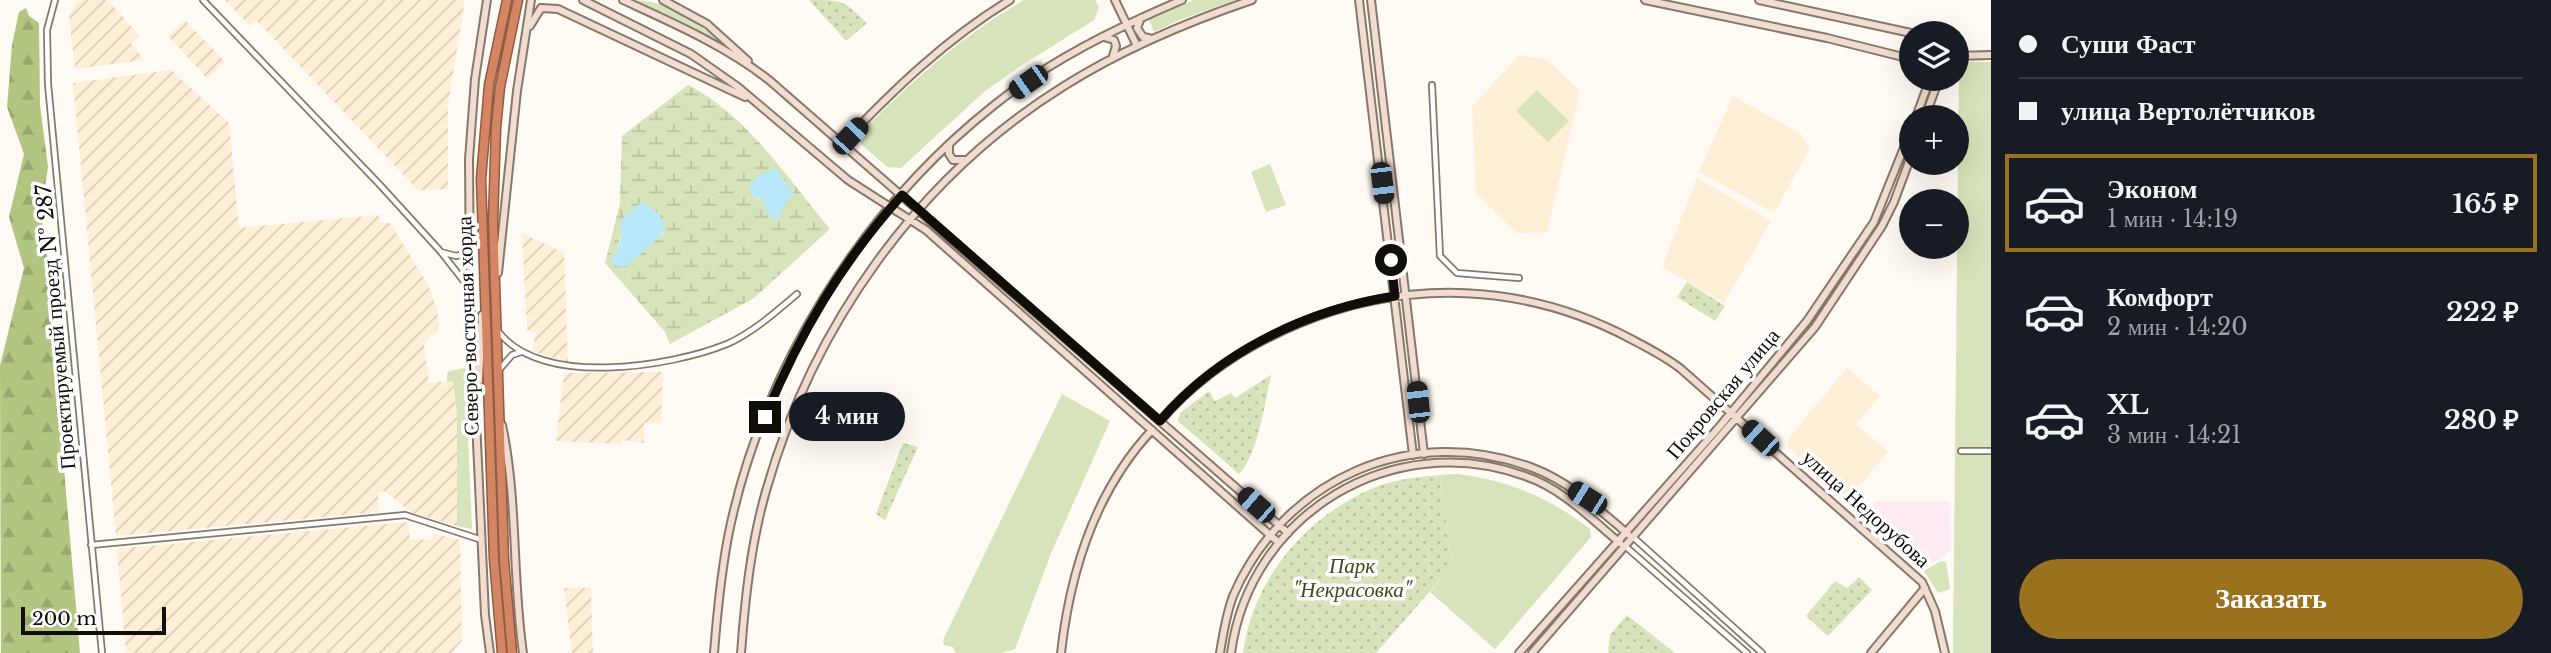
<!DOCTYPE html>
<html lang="ru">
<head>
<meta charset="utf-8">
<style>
	:root { --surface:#171b24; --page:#20242c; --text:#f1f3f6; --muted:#9ea1a6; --line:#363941; --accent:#9a721e }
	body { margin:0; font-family:"Libre Baskerville",serif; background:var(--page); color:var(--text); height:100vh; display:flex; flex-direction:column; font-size:26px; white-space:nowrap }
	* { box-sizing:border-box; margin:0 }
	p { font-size:23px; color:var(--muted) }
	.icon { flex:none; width:38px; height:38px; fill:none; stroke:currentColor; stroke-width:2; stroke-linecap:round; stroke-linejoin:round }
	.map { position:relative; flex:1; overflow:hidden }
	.drawer { display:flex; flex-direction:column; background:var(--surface); width:560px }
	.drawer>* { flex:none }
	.guide { display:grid; align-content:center; height:154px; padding:0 28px; background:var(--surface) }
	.fabs { position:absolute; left:1899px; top:21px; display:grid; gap:14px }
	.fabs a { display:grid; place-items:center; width:70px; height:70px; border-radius:50%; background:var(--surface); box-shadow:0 7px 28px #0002; font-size:35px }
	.scale { position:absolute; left:21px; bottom:18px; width:145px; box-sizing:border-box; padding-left:7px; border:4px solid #110d08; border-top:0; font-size:19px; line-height:24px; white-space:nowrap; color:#110d08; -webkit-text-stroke:5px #fff; paint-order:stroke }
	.end { position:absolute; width:32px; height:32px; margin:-16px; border:9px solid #110d08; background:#fff; box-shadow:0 0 0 4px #fff }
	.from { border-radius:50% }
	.bubble { position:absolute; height:49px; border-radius:24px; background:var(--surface); box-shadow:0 7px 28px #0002; font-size:23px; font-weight:700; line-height:49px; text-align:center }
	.car { position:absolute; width:21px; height:42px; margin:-21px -10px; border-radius:9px; box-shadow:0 0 5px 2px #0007; background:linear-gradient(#222 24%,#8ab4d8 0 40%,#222 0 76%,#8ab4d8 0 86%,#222 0) }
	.guide b { display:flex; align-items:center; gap:24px; height:66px; font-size:26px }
	.guide b+b { border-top:2px solid var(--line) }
	.guide i { width:18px; height:18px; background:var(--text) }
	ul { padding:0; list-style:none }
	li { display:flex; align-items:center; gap:21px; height:98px; margin:0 14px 10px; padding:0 14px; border:4px solid transparent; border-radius:0px }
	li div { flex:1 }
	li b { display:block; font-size:26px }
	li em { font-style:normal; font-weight:700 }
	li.on { border-color:var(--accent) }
	li>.icon { width:63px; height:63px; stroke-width:1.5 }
	.cta { display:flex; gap:14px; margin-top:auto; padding:14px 28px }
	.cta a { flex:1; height:80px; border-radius:42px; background:var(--accent); color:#fff; font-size:28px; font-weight:700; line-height:80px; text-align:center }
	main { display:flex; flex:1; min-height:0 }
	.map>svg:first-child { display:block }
	.industrial { fill:url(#industrial-furrows) }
	.built { fill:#ffefd6 }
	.medical { fill:#ffebf3 }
	.green { fill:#d7e3ba }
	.forest { fill:url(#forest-firs) }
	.wetland { fill:url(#wetland-marsh); fill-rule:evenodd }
	.park { fill:url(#park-dots) }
	.water { fill:#b8e8fa }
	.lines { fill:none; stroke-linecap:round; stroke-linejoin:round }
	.street-casing { stroke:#847a6a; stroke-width:8 }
	.secondary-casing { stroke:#847a6a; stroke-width:10 }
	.highway-casing { stroke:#905c44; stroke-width:11 }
	.street { stroke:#fff; stroke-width:4.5 }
	.secondary { stroke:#f2dbd0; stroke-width:6 }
	.highway { stroke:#d48664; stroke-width:8 }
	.route { stroke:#110d08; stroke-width:9 }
	.labels { text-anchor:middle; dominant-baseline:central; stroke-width:7; stroke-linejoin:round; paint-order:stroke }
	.street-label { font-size:21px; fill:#110d08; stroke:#fff }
	.park-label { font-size:21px; font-style:italic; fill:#404c1b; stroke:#fff }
</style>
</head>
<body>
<main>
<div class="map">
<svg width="1991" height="653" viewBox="0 0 1991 653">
	<defs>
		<pattern id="industrial-furrows" width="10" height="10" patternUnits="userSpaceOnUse" patternTransform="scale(1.75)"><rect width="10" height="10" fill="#ffefd6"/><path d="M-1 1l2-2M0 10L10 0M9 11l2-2" fill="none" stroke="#daccb6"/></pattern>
		<pattern id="forest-firs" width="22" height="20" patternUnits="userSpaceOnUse" patternTransform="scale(1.75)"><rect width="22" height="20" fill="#b2c581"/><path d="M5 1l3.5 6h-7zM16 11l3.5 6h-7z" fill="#98a86e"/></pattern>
		<pattern id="wetland-marsh" width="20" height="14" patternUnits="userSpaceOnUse" patternTransform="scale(1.75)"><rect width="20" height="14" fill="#d7e3ba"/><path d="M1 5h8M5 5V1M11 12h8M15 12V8" fill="none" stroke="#b8c29e"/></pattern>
		<pattern id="park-dots" width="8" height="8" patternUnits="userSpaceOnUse" patternTransform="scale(1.75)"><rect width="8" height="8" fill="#d7e3ba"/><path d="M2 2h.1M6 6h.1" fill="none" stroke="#b8c29e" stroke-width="1.8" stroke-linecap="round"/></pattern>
	</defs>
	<rect width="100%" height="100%" fill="#fffaf3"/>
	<path class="industrial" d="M78,0h30l31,35 -8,8 13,17 -69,9 -6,-54z
		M225,0h240l-17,105v84l-30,1 -162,-170 -6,6z
		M185,20l40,42 -18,16 -39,-42z
		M171,70l58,53 10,105 140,-13 1,8h10l37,60 10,26 2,21 -8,6 -7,9 5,38 24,-2 4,34v111l-44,-13 -29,-22 -6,2 1,19 -263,24 -43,-453z
		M522,233l42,20 4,109 -36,-11 4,-18 -9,-3z
		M663,372l-2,51h-17v20l-22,-3v4l-66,-3 8,-68z
		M408,522l2,17 21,1 1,-7 28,7 2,101 -11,12h-325l-9,-104z
		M564,588h27l2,65h-21z"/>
	<path class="built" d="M1519,55l28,5 33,31 -33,141 -30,1 -41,-39 -4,-87z
		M1733,96l67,37 10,15 -36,65 -75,-41z
		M1697,178l74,43 -47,82 -62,-36z
		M1847,368l33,28 -24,28 32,28 -40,47 -61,-53 1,-7z"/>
	<path class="medical" d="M1876,501h74l1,48 -10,10 -15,6 -13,-4v-10l-23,-21 -6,6 -22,-20z"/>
	<path class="green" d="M631,0c39,0 66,22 94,46z
		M1024,0h71l4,7 -5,13 -70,44 -39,27 -84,77 -14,-1 -27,-24v-9c49,-51 103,-99 164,-134z
		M1194,0h42l-59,21 -23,11 -5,-13z
		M1959,62h32v591h-38z
		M1537,90l32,31 -21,21 -32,-31z
		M1270,164l16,41 -20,7 -15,-40z
		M465,368l7,161 -15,-3v-111l-4,-34 -6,1v-8l2,-3z
		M1062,394l48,27 -58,130 -37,98 -14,4h-45l-3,-6 -9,-2 -1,-5z
		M1457,474c51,6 93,24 133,55l1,8 -96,112 -65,-57 22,-26 -12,-91z
		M1941,561l5,1 4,27 -12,4 -14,-22z"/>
	<path class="forest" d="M26,8l3,8 10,7 1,82 8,62 -7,46 12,89 12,179 15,172h-79l-1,-287 24,-98 -15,-51 15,-63 -17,-47 5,-62 7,-33z"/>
	<path class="wetland" d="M688,85c58,29 100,94 142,144l-76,69 -84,46 -5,-12 -60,-69 15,-60 2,-67zM775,169l20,26 -7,3 -4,6 -28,-6zM642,205c13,8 20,11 23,28l-11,8 -43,18 6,-6 5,-25z"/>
	<path class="park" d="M809,0c34,0 34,0 58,23l-21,18z
		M1687,282l38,24 -10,15 -38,-24z
		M1271,375c-6,27 -13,79 -32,99l-61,-53 2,-8 29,-22 6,10 16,-8 4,5z
		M903,443l15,4 -33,73 -9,-6z
		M1440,475l12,91 -76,87h-133c10,-75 64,-138 133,-166 20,-8 43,-10 64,-12z
		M1859,577l13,13 -44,46 -22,-20 29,-35 12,7z
		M1627,615l48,38h-67l2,-18z"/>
	<path class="water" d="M775,168l20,27 -7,4 -12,23 -10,-11 -2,-10 -12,-6 -3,-7 9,-12z
		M641,202l17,11 5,9 2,10 -38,34 -6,1 -9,-3 -1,-5c9,-9 12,-25 9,-38z"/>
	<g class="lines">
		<g class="street-casing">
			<path id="street" d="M55,0l-8,30 1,54 54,569
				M203,0l178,186 60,66 29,37
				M1432,85l8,171 17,17 62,5
				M441,252l15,4 8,-2 5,-12
				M498,331c42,57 172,36 229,13 25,-11 49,-32 70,-50
				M499,370l13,-15 9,-3
				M1961,451h30
				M1633,537l129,116
				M91,545l314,-30 77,25
				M1625,546l122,107"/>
		</g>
		<g class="secondary-casing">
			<path id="secondary" d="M487,0l-12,79 -6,80 1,131 15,325 5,38
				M583,0l108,54 47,33 110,93 78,50 353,313
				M623,0c50,23 103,46 146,80l519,453
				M663,0l44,24 41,37
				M1115,0l22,46
				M1359,0l54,455
				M1371,0l53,454
				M1645,0l182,38 84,21
				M1759,0l152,33
				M1141,18l-4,10 6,9 6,1
				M530,26l11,-18 17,1 187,88
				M1104,37l10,3 2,6 -3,10
				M1956,56l35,-1
				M1916,117l14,-38
				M1925,117l14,-38
				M842,144c51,-54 104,-105 168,-144
				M949,145v9l4,6h11
				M498,273l19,-182 14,-91
				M479,381l3,-66
				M1160,421c38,-44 85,-75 138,-97 109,-46 228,-41 333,15 17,9 35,18 50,30l241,213 13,29 10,42
				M502,425c16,75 10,152 21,228
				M714,653c3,-39 7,-78 14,-116 33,-166 133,-326 265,-431 56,-45 123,-78 189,-106
				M741,653c4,-54 10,-110 25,-162 47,-166 152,-314 298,-405 59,-37 123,-64 188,-86
				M1061,653c9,-81 35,-163 91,-223
				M1220,653c3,-19 6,-38 13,-57 51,-118 179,-174 300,-128 37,14 65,41 95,66
				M1231,653c19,-140 162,-225 294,-177 38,13 65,42 95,67
				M1519,653l201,-227 87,-105 67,-99 37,-92
				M1532,653l283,-326 67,-101 12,-24 17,-46
				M1871,653l54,-65"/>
		</g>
		<g class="highway-casing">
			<path id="highway" d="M502,653l-8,-94 -13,-380 8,-94 18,-85
				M512,653l-8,-93 -11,-339 3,-93 4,-41 18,-87"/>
		</g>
		<use href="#street" class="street"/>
		<use href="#secondary" class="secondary"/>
		<use href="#highway" class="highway"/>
	</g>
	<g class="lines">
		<path class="route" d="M765,417c35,-84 76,-154 137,-222l258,226c59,-69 146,-111 235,-125l-4,-36"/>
	</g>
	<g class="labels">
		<g class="street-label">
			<text transform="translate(468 326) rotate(-92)">Северо-восточная хорда</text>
			<text transform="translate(56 327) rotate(-95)">Проектируемый проезд № 287</text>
			<text transform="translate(1723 394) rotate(-50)">Покровская улица</text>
			<text transform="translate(1866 509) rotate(42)">улица Недорубова</text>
		</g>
		<g class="park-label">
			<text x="1352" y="566">Парк<tspan x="1352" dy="24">"Некрасовка"</tspan></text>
		</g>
	</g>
</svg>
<div class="fabs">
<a><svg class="icon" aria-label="layers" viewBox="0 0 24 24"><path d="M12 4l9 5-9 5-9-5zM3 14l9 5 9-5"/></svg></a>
<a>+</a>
<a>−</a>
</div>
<div class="scale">200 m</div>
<i class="end from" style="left:1391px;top:260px"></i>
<i class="end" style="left:765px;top:417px"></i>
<div class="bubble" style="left:789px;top:392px;width:116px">4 мин</div>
<i class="car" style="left:1028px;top:82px;rotate:235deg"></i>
<i class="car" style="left:850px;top:136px;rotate:43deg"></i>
<i class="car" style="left:1382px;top:183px;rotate:173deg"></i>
<i class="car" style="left:1418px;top:402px;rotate:354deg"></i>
<i class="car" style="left:1760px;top:438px;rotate:312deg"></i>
<i class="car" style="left:1587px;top:498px;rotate:302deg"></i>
<i class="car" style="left:1256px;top:505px;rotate:311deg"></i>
</div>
<section class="drawer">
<div class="guide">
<b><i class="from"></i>Суши Фаст</b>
<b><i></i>улица Вертолётчиков</b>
</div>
<ul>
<li class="on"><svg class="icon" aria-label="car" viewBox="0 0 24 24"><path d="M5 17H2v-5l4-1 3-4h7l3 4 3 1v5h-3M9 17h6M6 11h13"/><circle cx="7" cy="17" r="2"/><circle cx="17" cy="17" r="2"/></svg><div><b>Эконом</b><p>1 мин · 14:19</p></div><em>165 ₽</em></li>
<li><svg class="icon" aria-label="car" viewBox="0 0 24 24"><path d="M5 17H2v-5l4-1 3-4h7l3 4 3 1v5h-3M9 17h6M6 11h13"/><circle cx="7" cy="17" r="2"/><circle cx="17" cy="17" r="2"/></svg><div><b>Комфорт</b><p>2 мин · 14:20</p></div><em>222 ₽</em></li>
<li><svg class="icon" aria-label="car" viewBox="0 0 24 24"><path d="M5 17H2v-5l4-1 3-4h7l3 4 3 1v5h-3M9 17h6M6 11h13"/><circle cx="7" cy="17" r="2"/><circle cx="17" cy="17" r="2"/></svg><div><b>XL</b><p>3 мин · 14:21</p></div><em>280 ₽</em></li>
</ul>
<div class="cta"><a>Заказать</a></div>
</section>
</main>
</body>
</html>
